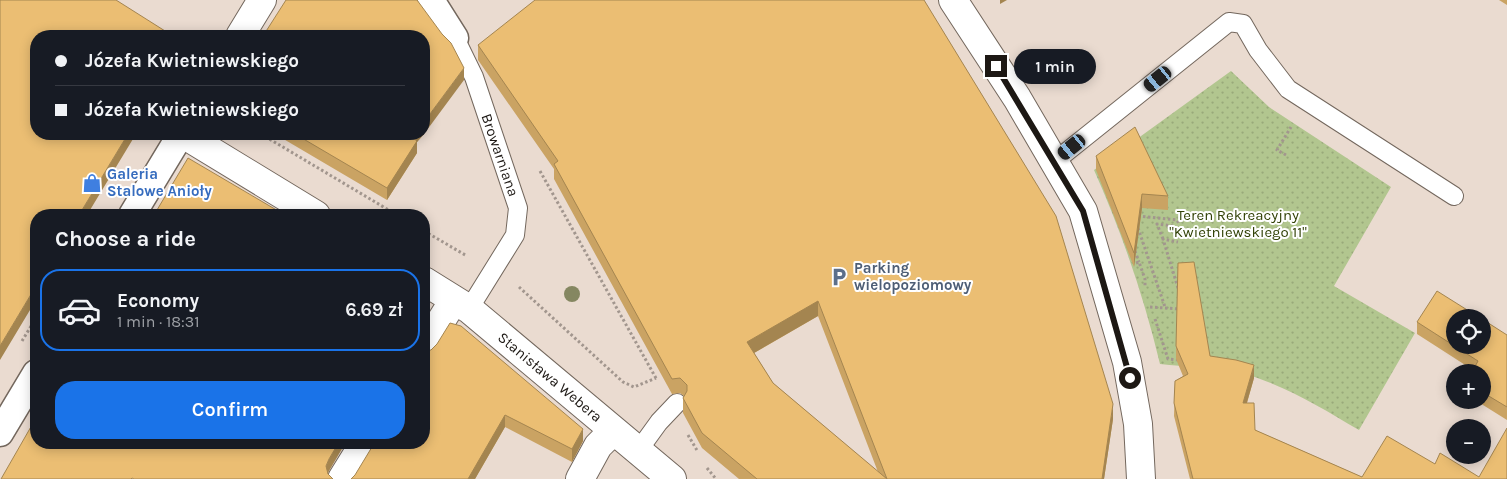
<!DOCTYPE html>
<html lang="en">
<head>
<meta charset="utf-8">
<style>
	:root { --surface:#171b24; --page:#20242c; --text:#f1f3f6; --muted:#9ea1a6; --line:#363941; --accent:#1a73e8 }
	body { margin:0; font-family:Karla,sans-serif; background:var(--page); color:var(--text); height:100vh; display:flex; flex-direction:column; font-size:19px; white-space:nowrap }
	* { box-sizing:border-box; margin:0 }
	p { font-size:16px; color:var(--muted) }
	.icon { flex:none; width:28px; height:28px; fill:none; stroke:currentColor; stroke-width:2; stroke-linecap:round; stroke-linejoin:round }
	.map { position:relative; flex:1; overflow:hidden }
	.side { position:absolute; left:30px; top:209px; width:400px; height:240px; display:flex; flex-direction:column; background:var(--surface); border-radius:20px; box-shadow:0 2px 12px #0003 }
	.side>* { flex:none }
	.banner { position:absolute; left:30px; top:30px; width:400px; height:110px; border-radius:20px; box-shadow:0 2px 12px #0003; display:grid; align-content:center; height:110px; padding:0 25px; background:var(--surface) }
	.buttons { position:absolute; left:1446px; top:309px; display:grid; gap:10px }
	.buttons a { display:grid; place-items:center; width:45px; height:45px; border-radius:50%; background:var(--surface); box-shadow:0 2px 12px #0003; font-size:25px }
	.end { position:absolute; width:22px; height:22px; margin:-11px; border:6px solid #1d1814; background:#fff; box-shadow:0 0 0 2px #fff }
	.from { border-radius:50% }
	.bubble { position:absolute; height:35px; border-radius:18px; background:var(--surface); box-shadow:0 2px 12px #0003; font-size:16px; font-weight:600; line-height:35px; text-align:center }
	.car { position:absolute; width:15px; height:30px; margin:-15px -8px; border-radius:6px; box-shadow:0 0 4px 1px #0007; background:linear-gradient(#222 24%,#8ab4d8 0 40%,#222 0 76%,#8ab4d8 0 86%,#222 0) }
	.banner b { display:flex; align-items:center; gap:18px; height:48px; font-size:19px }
	.banner b+b { border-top:1px solid var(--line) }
	.banner i { width:12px; height:12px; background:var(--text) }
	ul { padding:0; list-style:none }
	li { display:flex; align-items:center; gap:15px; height:82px; margin:0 10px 8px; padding:0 15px; border:2px solid var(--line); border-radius:20px }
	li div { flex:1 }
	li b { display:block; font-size:19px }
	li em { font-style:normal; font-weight:600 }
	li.current { border-color:var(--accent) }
	li>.icon { width:45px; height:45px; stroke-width:1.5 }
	h2 { padding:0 25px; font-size:22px; line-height:60px }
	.action { display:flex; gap:10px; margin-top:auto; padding:10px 25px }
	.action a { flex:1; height:58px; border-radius:20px; background:var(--accent); color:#fff; font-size:20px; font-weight:600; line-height:58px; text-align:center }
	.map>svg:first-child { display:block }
	.park { fill:url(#park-dots) }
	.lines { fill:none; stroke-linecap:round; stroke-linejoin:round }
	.service-casing { stroke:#73675d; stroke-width:20 }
	.pedestrian-casing { stroke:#73675d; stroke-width:29 }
	.minor-casing { stroke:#73675d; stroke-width:30 }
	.secondary-casing { stroke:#73675d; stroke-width:30 }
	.path { stroke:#a2968e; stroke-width:3; stroke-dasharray:2.5 2.5; stroke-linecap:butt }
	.service { stroke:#fff; stroke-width:18 }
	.pedestrian { stroke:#fff; stroke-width:26 }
	.minor { stroke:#fff; stroke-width:28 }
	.secondary { stroke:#fff; stroke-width:28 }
	.tree { fill:#858761 }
	.wall { fill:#caa363; fill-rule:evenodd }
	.shaded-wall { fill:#a48550 }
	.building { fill:#ebbe73; stroke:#a48550; fill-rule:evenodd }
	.route { stroke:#1d1814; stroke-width:6 }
	.labels { text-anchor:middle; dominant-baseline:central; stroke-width:4; stroke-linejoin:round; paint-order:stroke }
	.street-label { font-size:15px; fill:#1d1814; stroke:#fff }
	.shop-label { font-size:15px; font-weight:bold; fill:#366cbe; stroke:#fff; text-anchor:start }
	.park-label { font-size:15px; fill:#324207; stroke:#fff }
	.service-label { font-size:15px; font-weight:bold; fill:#4e5e75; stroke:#fff; text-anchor:start }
</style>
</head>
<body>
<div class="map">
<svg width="1507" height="479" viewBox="0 0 1507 479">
	<defs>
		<pattern id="park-dots" width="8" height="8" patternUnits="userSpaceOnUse" patternTransform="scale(1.25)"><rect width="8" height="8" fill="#b2c68f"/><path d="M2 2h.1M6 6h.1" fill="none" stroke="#99a97a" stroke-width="1.8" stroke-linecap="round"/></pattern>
	</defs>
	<rect width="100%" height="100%" fill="#eadbd0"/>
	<path class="park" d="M1231,71l38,36 122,80 -57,99 81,47 -56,97c-39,-23 -77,-47 -122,-58 -25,-5 -52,-5 -77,-8 -16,-67 -38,-131 -66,-194z"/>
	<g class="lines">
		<g class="service-casing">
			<path id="service" d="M455,38l19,39 44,131 -3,27 -46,74
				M1054,162l175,-140 14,2 15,26 30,39 166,107
				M638,451l21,-29 18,-19"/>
		</g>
		<g class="pedestrian-casing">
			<path id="pedestrian" d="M431,0l24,38
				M132,215l49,-81
				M0,433l36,-60"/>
		</g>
		<g class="minor-casing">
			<path id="minor" d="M240,36l22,-36
				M183,134l133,81
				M424,281l45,28 203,170
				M424,348l30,-48
				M342,479l23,-37
				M580,479l18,-33 15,-15"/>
		</g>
		<g class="secondary-casing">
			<path id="secondary" d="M953,0l64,98 66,113 44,151 11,62 3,55"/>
		</g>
		<path class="path" d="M261,134l136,81
			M1286,155l-9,-5 14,-23
			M540,171l117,209
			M1138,216l39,4 2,4
			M1138,228l27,79
			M424,231l43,25
			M1163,239l-6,-15 16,2
			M1135,251l4,11
			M1136,263l3,-1 6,17v8
			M519,287l104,95 11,5 22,-9
			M1178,288l-15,-49 15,3
			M1150,307l30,2
			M1155,319l13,40 12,1
			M22,341l14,-23
			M688,435l10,17
			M707,468l9,11"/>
		<use href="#service" class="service"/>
		<use href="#pedestrian" class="pedestrian"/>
		<use href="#minor" class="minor"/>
		<use href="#secondary" class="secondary"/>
	</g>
	<circle class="tree" cx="572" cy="294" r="8"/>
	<path class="wall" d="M1499,0h8v5z
		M478,45l635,374 -9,60h-365l-37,-31 -19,-35v-15l1,-2 -4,-3 -8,1 -118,-215v-10l-76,-109zM818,316l60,156 -105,-89 -19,-30z
		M275,134h149l-7,8v11l-30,47z
		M1096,156l72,40v14l-26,-2 -8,59 -38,-97z
		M1417,322l90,13v85l-32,-20h7v-28l-9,-2 -56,-36z
		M1176,346l34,10 44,22 -7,25 8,27 107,47 73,-13 44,13 28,2h-317l-16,-63 1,-35 8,-5 -7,-17z
		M424,351l159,90 -11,21 -67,-35 -30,52h-124l73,-37z"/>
	<path class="shaded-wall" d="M1000,0h7l-7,4z
		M464,68v12l-40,54v-12z
		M128,134h8l-49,81h-8z
		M415,134h9l-7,8v11l-30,47v-12l25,-51z
		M1142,194v14l-8,59v-14z
		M36,286v14l-36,60v-14z
		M818,301v15l-71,41v-15z
		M1254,365v13l-11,38v-13z
		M1113,404v15l-9,60h-2z
		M505,415v12l-30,52h-7z
		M583,429v12l-11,21v-13z
		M339,442h7l-17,29 -3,7v-12l3,-7z"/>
	<path class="building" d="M0,0h116l57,36h-137v98h92l-49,81h-43v71l-36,60z
		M286,0h131l25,34 9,9 13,25 -40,54v-86h-161z
		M535,0h389l132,216 57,188 -11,75h-345l-55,-46 -19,-35 4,-7v-6l-7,-7 -8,1 -118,-215 4,-3 -80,-116zM818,301l69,178 -114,-96 -26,-41z
		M1135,127l33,69 -26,-2 -8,59 -38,-97z
		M295,134h120l-3,3 5,4 -30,47z
		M188,158l97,57h-131z
		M1194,262l16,94 26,4 18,5 -11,38h11l1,27 107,47 25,-41 48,28 5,-11 39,24 28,-49v51h-314l-19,-76 1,-22 13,-7 -12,-28 2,-83z
		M1437,291l43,27h-25v27h27v-26l25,16v72l-25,-15v-20h-10l6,-11 -61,-39z
		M450,323l11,3 122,103 -11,20 -67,-34 -37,64h-117l4,-4 20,-33h49v-91l7,-1 6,-6z
		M36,418v24h303l-10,17 -3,7 2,8 5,5h-199l-2,-1 -1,1h-130z"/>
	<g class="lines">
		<path class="route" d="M996,66l87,145 47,167"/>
	</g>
	<defs>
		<g id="shop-bare" transform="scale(1.5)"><path d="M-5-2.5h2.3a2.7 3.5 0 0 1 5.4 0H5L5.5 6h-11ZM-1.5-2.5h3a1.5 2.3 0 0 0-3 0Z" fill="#3f7fe0" stroke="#fff" stroke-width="2.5" paint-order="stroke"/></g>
		<g id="parking-bare" transform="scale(1.5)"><path d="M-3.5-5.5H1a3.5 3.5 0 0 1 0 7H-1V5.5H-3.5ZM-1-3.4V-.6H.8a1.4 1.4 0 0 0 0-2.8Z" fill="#5c6f8a" stroke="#fff" stroke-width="2.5" paint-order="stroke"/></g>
	</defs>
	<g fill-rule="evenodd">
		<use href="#shop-bare" x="92" y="183"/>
		<use href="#parking-bare" x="839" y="277"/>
	</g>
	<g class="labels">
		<g class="street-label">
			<text transform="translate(500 155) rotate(71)">Browarniana</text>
			<text transform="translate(550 377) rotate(40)">Stanisława Webera</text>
		</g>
		<g class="shop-label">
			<text x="107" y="174">Galeria<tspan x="107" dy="17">Stalowe Anioły</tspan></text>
		</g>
		<g class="park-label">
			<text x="1238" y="215">Teren Rekreacyjny<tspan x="1238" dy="17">"Kwietniewskiego 11"</tspan></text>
		</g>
		<g class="service-label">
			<text x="854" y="268">Parking<tspan x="854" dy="17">wielopoziomowy</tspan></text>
		</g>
	</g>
</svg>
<div class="buttons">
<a><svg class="icon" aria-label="locate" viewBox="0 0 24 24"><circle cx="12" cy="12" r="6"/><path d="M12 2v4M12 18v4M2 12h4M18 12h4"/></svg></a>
<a>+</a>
<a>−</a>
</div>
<i class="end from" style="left:1130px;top:378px"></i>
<i class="end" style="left:996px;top:66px"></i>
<div class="bubble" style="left:1014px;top:49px;width:82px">1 min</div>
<i class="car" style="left:1158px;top:79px;rotate:231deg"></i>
<i class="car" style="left:1072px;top:147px;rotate:231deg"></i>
<div class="banner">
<b><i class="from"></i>Józefa Kwietniewskiego</b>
<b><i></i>Józefa Kwietniewskiego</b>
</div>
<section class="side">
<h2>Choose a ride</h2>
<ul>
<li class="current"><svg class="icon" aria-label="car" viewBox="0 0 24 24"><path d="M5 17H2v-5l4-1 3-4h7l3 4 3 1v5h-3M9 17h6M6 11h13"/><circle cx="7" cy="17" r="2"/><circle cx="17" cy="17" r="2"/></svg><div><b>Economy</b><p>1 min · 18:31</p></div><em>6.69 zł</em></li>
</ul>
<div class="action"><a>Confirm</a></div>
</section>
</div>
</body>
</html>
